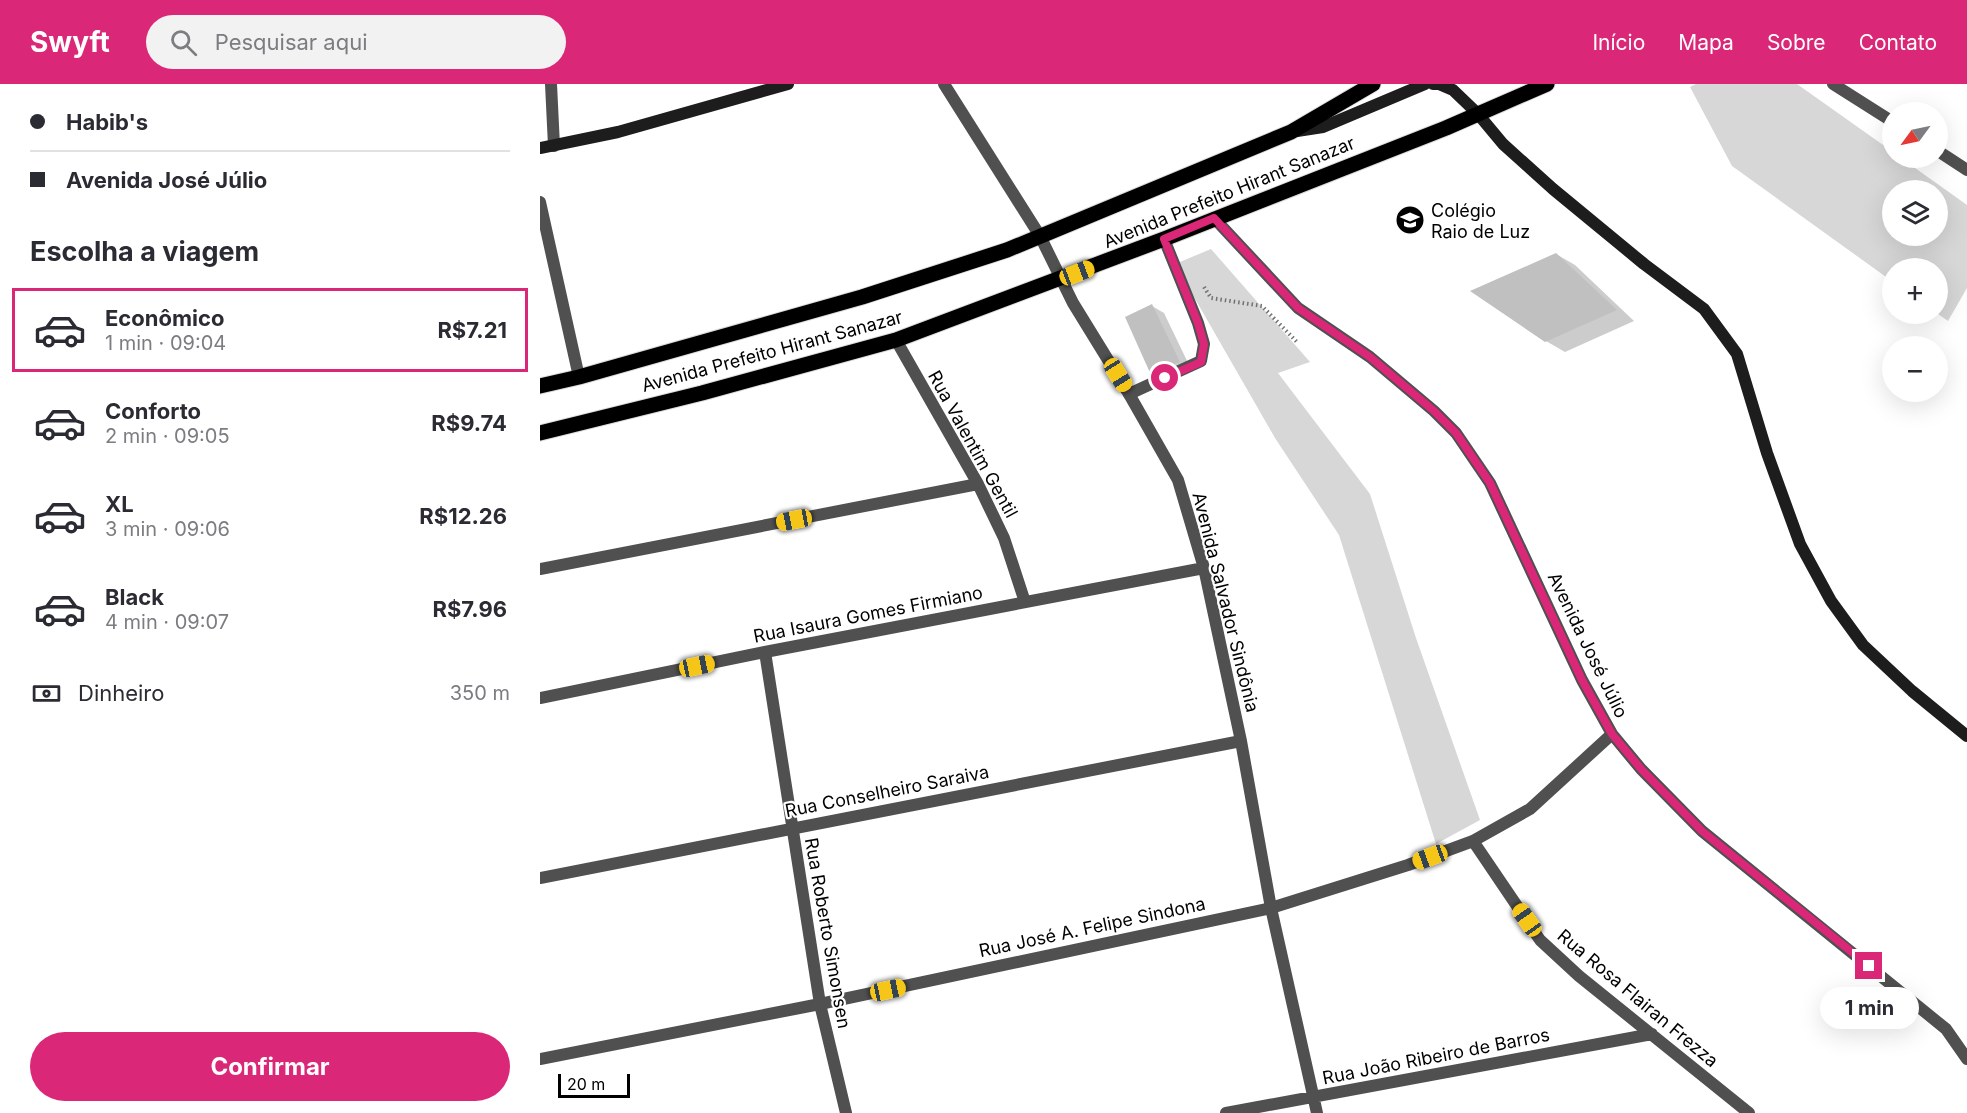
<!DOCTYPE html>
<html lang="pt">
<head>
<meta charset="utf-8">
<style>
	:root { --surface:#fff; --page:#f2f2f3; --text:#2b2b33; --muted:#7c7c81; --line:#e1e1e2; --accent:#db2777 }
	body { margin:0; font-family:Inter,sans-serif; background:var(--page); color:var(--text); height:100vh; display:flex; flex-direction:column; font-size:22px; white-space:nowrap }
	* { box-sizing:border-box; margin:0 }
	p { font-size:20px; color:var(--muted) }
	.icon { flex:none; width:33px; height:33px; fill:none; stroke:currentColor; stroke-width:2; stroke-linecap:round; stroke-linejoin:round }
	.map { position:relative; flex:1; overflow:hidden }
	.drawer { display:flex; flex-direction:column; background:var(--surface); width:540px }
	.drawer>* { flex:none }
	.hud { display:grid; align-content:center; height:132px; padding:0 30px; background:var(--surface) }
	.needle { width:39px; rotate:237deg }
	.fabs { position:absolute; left:1342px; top:18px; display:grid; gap:12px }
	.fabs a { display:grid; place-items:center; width:66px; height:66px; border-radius:50%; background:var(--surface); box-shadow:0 6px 24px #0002; font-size:30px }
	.scale { position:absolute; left:18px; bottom:15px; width:72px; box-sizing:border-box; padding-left:6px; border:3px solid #000; border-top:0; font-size:16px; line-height:21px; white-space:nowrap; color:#000; -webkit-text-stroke:4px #fff; paint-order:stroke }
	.end { position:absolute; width:27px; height:27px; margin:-14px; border:8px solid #db2777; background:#fff; box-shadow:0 0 0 3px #fff }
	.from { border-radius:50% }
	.bubble { position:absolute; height:42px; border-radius:21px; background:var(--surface); box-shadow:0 6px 24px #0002; font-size:20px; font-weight:700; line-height:42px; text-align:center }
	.car { position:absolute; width:18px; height:36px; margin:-18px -9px; border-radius:8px; box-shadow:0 0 4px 2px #0007; background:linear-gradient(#f5c518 24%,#345 0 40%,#f5c518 0 76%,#345 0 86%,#f5c518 0) }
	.hud b { display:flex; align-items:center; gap:21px; height:57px; font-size:22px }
	.hud b+b { border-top:2px solid var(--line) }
	.hud i { width:15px; height:15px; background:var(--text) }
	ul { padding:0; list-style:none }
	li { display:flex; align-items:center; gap:18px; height:84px; margin:0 12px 9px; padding:0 18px; border:3px solid transparent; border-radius:0px }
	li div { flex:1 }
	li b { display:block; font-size:22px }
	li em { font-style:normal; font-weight:700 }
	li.current { border-color:var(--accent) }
	li>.icon { width:54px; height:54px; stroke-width:1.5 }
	h2 { padding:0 30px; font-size:27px; line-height:72px }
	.pay { display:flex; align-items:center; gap:15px; height:66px; padding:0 30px; font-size:22px }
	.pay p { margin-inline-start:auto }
	.cta { display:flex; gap:12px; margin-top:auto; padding:12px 30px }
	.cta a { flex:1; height:69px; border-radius:36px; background:var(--accent); color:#fff; font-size:24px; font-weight:700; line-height:69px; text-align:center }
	header { display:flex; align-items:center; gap:36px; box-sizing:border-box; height:84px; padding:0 30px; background:var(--accent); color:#fff }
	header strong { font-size:28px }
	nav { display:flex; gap:33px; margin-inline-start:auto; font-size:21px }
	.search { width:420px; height:54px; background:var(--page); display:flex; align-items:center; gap:15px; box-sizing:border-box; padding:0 21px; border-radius:33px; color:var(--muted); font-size:22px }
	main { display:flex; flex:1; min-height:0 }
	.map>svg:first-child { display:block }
	.green { fill:#d7d7d7; fill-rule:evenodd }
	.shadow { fill:#0003 }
	.building { fill:#c0c0c0 }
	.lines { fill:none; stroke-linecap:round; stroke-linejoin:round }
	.primary-casing { stroke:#dbdbdb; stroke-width:17 }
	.path { stroke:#727272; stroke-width:4; stroke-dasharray:1.5 3; stroke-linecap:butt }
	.service { stroke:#505050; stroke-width:12 }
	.minor { stroke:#505050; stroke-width:12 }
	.secondary { stroke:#1d1d1d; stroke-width:12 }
	.primary { stroke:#000; stroke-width:15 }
	.route { stroke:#db2777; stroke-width:8 }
	.labels { text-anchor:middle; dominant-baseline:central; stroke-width:4.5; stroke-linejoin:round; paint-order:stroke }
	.street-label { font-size:18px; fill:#000; stroke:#fff }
	.poi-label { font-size:18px; fill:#000; stroke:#fff; text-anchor:start }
</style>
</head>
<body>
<header>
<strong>Swyft</strong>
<div class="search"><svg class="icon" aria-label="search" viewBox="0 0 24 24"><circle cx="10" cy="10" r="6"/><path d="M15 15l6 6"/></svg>Pesquisar aqui</div>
<nav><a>Início</a><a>Mapa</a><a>Sobre</a><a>Contato</a></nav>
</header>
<main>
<section class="drawer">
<div class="hud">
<b><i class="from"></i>Habib's</b>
<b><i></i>Avenida José Júlio</b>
</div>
<h2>Escolha a viagem</h2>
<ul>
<li class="current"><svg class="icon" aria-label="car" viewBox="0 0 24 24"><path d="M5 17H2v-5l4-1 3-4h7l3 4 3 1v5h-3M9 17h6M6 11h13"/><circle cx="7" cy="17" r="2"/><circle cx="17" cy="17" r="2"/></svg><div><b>Econômico</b><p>1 min · 09:04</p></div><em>R$7.21</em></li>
<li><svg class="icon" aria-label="car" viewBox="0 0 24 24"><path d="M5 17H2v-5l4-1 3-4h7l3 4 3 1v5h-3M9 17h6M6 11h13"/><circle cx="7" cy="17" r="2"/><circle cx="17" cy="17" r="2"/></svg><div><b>Conforto</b><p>2 min · 09:05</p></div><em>R$9.74</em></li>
<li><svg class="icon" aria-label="car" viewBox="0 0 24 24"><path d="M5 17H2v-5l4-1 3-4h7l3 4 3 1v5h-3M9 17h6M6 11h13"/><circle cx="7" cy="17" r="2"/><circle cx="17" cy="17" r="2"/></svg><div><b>XL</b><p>3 min · 09:06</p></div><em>R$12.26</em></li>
<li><svg class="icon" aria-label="car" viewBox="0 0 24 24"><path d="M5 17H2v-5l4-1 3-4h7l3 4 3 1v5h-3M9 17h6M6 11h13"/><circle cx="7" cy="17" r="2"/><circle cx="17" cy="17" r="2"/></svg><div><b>Black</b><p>4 min · 09:07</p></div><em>R$7.96</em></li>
</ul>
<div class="pay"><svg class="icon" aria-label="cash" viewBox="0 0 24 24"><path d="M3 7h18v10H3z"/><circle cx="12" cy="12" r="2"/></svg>Dinheiro<p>350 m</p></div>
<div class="cta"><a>Confirmar</a></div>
</section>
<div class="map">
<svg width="1427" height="1029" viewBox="0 0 1427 1029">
	<rect width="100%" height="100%" fill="#fff"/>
	<path class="green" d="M1156,0h101l96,68v6h8l66,47v83l-19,33 -10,-7v-46h-45v14l-161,-116 -42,-79zM1353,106h45v46h-45z
		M671,165l99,113 -32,11 92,121 46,144 64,182 -44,24 -97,-309 -64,-97 -100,-174z"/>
	<path class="shadow" d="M1016,170l19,11 59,56 -69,31 -19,-11z
		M612,222l12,7 27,56 -26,12 -13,-8z"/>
	<path class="building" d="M1016,169l61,57 -72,32 -75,-51z
		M612,220l28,58 -29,13 -26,-58z"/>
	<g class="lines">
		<g class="primary-casing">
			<path id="primary" d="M0,302l39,-9 283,-80 145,-47 284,-118 82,-48
				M0,349l162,-40 194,-53 268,-101 282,-111 101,-44"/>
		</g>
		<path class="path" d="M664,203l7,11 51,8 36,37"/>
		<path class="service" d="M0,118l39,175
			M589,310l72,-33 3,-17 -6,-21 -34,-84"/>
		<path class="minor" d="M11,0l3,62
			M404,0l96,152 33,67 56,91 49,86 26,88 37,173 30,167 46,205
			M1293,0l60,38
			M1398,67l29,19
			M674,134l84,90 72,49 64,54 22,22 34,50 92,197 30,54 29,35 61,62 244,198 21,30
			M356,256l82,144 26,54 21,64
			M0,485l438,-85
			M225,568l55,352 26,109
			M0,614l225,-46 439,-84
			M933,757l67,99 39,36 170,137
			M0,794l701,-137
			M0,975l280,-55 451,-96 137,-43 65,-24 57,-32 82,-75
			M686,1029l426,-79"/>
		<path class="secondary" d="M893,0h6l14,6 25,24 25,30 50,45 91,75 60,45 33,45 30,99 33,91 31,57 32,44 49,46 55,45
			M757,47l26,-4 102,-43
			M0,64l78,-16 170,-48"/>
		<use href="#primary" class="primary"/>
	</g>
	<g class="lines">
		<path class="route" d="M625,294l36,-16 3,-18 -6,-21 -34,-84 50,-21 84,90 72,49 64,54 22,22 34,50 92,197 30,54 29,35 61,62 167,135"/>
	</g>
	<defs>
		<g id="school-disc" transform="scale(1.5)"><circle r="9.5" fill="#000" stroke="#fff"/><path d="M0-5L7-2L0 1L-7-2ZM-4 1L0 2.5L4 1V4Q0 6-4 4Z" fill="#fff"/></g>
	</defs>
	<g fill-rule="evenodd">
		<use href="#school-disc" x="870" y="136"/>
	</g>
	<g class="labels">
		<g class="street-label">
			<text transform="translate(689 108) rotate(-22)">Avenida Prefeito Hirant Sanazar</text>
			<text transform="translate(232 267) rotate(-15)">Avenida Prefeito Hirant Sanazar</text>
			<text transform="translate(433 360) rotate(61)">Rua Valentim Gentil</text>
			<text transform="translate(686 518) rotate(76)">Avenida Salvador Sindônia</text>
			<text transform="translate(328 530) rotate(-11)">Rua Isaura Gomes Firmiano</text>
			<text transform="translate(1048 561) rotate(64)">Avenida José Júlio</text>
			<text transform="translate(347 707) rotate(-11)">Rua Conselheiro Saraiva</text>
			<text transform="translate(552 843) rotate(-12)">Rua José A. Felipe Sindona</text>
			<text transform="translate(288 849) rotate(80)">Rua Roberto Simonsen</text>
			<text transform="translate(1098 914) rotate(40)">Rua Rosa Flairan Frezza</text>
			<text transform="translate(896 972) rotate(-11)">Rua João Ribeiro de Barros</text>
		</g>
		<g class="poi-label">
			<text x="891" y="126">Colégio<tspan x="891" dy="21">Raio de Luz</tspan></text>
		</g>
	</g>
</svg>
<div class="fabs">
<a><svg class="needle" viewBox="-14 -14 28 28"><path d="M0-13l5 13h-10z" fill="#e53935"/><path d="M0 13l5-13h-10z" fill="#7c7c81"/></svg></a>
<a><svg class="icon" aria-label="layers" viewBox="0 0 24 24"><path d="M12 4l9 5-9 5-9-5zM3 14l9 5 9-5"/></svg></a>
<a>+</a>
<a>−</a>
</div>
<div class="scale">20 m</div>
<i class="end from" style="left:625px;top:294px"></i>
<i class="end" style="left:1329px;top:882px"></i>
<div class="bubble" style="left:1280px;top:903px;width:99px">1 min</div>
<i class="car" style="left:537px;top:189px;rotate:69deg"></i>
<i class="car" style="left:578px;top:291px;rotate:148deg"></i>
<i class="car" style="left:254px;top:436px;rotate:259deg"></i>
<i class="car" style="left:157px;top:582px;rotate:78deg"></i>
<i class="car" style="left:890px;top:773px;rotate:250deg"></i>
<i class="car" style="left:987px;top:836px;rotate:325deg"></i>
<i class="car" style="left:348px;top:906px;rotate:78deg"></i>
</div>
</main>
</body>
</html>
